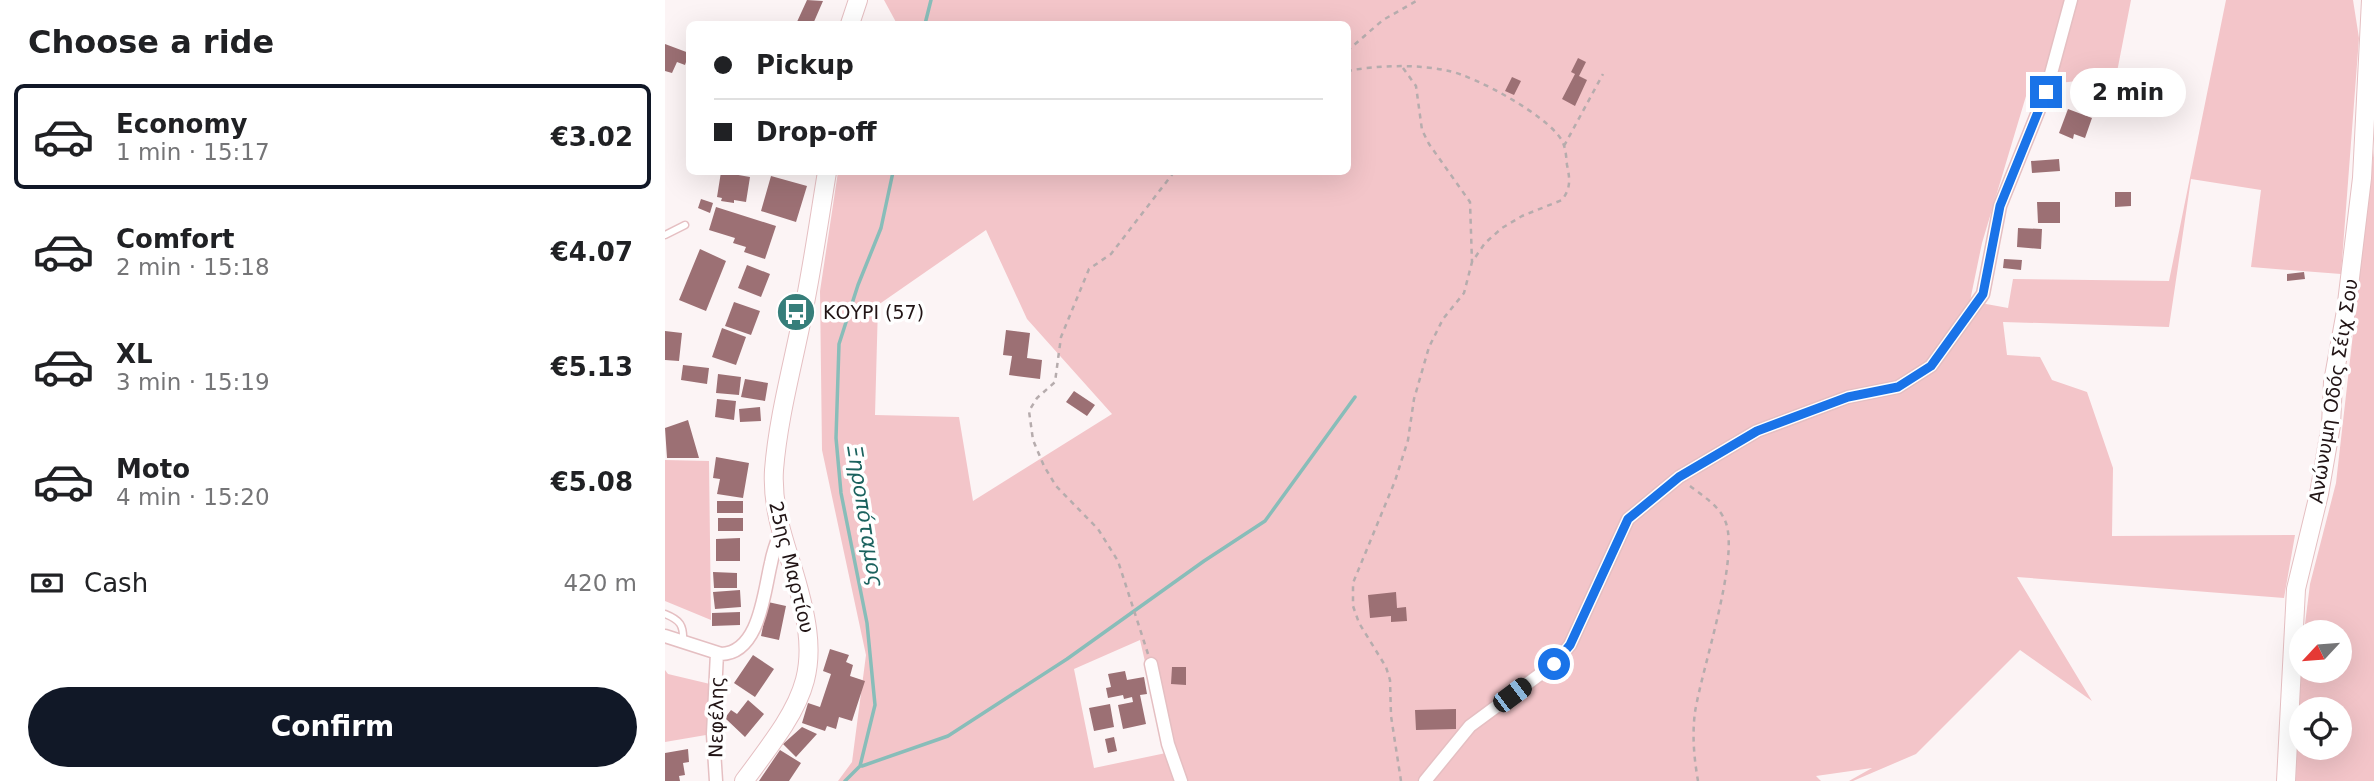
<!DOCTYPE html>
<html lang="en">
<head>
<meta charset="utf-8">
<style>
	:root { --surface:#fff; --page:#f6f6f6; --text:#202124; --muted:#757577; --line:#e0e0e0; --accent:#111827 }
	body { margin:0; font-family:"DejaVu Sans",sans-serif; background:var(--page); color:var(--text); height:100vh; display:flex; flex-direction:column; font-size:26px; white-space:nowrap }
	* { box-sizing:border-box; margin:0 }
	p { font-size:23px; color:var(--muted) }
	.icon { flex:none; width:38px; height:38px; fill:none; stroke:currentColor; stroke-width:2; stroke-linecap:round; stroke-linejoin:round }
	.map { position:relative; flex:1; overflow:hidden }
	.drawer { display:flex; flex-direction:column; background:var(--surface); width:665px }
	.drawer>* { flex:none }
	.top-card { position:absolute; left:21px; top:21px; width:665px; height:154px; border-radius:10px; box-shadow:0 7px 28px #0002; display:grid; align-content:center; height:154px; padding:0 28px; background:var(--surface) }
	.needle { width:46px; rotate:244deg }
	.tools { position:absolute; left:1624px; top:620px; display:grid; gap:14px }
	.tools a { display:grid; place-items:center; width:63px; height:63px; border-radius:50%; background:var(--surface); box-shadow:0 7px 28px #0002; font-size:35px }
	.end { position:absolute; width:32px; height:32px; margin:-16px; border:9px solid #1a73e8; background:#fff; box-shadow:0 0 0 4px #fff }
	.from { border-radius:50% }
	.bubble { position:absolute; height:49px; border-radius:24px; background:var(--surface); box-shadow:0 7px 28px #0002; font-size:23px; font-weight:700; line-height:49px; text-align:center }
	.car { position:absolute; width:21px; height:42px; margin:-21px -10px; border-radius:9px; box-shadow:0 0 5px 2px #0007; background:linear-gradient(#222 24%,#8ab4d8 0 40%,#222 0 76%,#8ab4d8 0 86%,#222 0) }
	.top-card b { display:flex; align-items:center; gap:24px; height:66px; font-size:26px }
	.top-card b+b { border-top:2px solid var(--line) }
	.top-card i { width:18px; height:18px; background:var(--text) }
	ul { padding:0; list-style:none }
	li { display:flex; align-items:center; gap:21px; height:105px; margin:0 14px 10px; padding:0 14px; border:4px solid transparent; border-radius:10px }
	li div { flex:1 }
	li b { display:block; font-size:26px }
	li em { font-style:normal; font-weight:700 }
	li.on { border-color:var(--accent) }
	li>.icon { width:63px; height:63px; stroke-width:1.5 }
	h2 { padding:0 28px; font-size:32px; line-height:84px }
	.pay { display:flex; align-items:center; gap:18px; height:77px; padding:0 28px; font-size:26px }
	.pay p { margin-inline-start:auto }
	.button { display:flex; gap:14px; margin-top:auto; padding:14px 28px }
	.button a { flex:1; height:80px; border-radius:42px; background:var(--accent); color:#fff; font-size:28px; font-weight:700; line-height:80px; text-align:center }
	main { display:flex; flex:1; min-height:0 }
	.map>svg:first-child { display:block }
	.green { fill:#f3c5c9; fill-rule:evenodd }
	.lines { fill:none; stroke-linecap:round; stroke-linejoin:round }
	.stream { stroke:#88bdb9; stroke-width:3.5 }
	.building { fill:#9c7074 }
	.lane-casing { stroke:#e5bfc2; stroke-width:9 }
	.street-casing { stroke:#e5bfc2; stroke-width:15 }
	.secondary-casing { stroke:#e5bfc2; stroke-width:20 }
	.path { stroke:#b6acad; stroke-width:2.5; stroke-dasharray:5 5; stroke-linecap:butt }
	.lane { stroke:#fff; stroke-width:6 }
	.street { stroke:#fff; stroke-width:12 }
	.secondary { stroke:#fff; stroke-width:18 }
	.route { stroke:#1a73e8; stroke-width:9 }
	.labels { text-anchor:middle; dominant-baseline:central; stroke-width:7; stroke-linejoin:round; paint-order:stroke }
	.poi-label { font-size:19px; fill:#211415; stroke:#fff; text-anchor:start }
	.street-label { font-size:19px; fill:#211415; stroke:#fff }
	.water-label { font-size:21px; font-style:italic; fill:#1b625e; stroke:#fff }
</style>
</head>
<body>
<main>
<section class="drawer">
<h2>Choose a ride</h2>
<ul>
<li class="on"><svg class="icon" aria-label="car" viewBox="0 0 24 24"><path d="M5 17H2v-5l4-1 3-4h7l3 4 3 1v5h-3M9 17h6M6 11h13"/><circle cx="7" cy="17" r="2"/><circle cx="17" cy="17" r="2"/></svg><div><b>Economy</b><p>1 min · 15:17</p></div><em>€3.02</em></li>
<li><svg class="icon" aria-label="car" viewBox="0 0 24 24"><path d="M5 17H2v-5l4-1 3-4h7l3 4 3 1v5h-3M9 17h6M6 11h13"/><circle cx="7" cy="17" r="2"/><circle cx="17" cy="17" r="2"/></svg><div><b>Comfort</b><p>2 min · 15:18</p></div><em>€4.07</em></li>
<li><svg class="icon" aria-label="car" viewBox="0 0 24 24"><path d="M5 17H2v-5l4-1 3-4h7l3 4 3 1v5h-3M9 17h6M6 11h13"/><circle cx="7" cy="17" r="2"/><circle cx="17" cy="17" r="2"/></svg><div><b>XL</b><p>3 min · 15:19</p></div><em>€5.13</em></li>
<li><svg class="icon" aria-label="car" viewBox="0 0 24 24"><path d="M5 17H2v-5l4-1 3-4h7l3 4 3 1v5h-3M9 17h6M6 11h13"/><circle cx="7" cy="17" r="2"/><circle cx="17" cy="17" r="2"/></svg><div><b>Moto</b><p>4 min · 15:20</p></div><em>€5.08</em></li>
</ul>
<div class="pay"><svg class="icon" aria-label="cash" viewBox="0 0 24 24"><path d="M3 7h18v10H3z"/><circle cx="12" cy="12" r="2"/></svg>Cash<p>420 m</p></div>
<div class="button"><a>Confirm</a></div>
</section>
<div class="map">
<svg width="1709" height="781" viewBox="0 0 1709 781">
	<rect width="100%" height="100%" fill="#fcf4f5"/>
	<path class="green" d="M219,0h1247l-15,77 -87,9 -47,157 -12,58 38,7 5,-29 156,2 57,-281h127l6,38 -18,236 -90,-7 10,-77 -70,-11 -22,148 -166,-5 4,33 33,2 12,23 35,12 26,76 -1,68 183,-1 -11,63 -267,-21 75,124 -72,-51 -104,104 -63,27h-4l23,-13 -56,8 5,5h-983l14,-19 14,-107 -44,-205 -2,-159 18,-119h509v-148h-450zM321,230l41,89 85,95 -139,87 -14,-84 -84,-2 3,-110zM475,640l26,113 -72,15 -20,-99z
		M1709,149v632h-78l1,-90 4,-35v14h39v-38h-36l6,-48 26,-101zM1636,709h39v38h-39z
		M0,460l44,1 2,159 -46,-19z
		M0,670l3,4 42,10 -4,51 -41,7z"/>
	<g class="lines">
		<path class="stream" d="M260,24l6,-24
			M197,766l86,-30 119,-77 137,-98 61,-40 90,-124
			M180,781l15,-15 15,-61 -8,-82 -26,-130 -5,-55 3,-94 19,-59 23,-57 12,-56"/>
	</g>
	<path class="building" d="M142,0l16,1 -10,23h-17z
		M0,44l24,9 -4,12 -8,-3 -5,11 -7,-2z
		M913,58l8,4 -7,14 8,4 -12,26 -13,-7 13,-25 -4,-2z
		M847,77l9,4 -7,14 -9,-4z
		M1403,109l24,9 -7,20 -11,-4 -1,5 -14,-6z
		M1394,159l1,12 -28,2 -1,-12z
		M56,172l29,5 -4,25 -12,-2v3l-13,-2 1,-3 -5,-1z
		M106,176l36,10 -11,36 -35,-11z
		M1450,192h16v14l-16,1z
		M36,199l12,4 -3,10 -12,-5z
		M1372,202h23v21h-22z
		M51,207l60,19 -11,33 -21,-7 2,-5 -13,-4 2,-5 -26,-8z
		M1353,228l24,1 -1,20 -24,-2z
		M35,249l26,12 -20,50 -27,-11z
		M1339,259l18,1 -1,10 -18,-2z
		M82,265l23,9 -9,23 -23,-9z
		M1639,272l1,7 -18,2v-7z
		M69,302l26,9 -9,24 -26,-9z
		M57,328l24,9 -10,28 -24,-8z
		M341,330l24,3 -3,25 15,2 -2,19 -31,-4 3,-19 -9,-1z
		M0,331l17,2 -3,28 -14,-1z
		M18,365l26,3 -2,16 -26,-4z
		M53,374l23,3 -2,18 -23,-2z
		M80,379l23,4 -3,18 -24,-4z
		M409,391l21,14 -8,11 -21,-14z
		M52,399l19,2 -2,19 -19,-3z
		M95,407l1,14 -21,1 -1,-13z
		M23,420l11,38h-32l-2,-30z
		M51,457l33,6 -6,35 -26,-4 3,-15 -7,-1z
		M52,501h26v12h-26z
		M53,518h25v13h-25z
		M75,538v23h-24v-22z
		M48,572l24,1v15h-23z
		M75,590l1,17 -26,2 -2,-17z
		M731,592l1,16 9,-1 1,14 -16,1v-6l-21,2 -2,-23z
		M103,602l18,4 -7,34 -18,-4z
		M75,612v13l-28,1v-13z
		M165,649l19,6 -3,7 7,3 -3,11 15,5 -13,40 -13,-4 -3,12 -9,-3 -2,5 -23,-8 6,-20 12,4 11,-33 -8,-3z
		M88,655l21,14 -19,28 -21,-14z
		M507,667h14v18l-15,-1z
		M460,671l2,9 17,-3 3,17 -7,1 6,29 -23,5 -5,-24 15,-3 -1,-5 -8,2 -1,-4 -15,3 -2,-10 5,-1 -3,-13z
		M83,700l16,14 -19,23 -20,-19 6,-8 6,4z
		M445,704l4,23 -20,4 -5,-23z
		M791,709v20l-40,1 -1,-20z
		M137,727l15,7 -21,23 -13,-13z
		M449,737l3,14 -9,2 -3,-14z
		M23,749l1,13 -6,1 2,12 -6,1 1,5h-15v-28z
		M115,750l21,13 -12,18h-30z"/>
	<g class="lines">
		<g class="lane-casing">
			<path id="lane" d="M0,235l20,-10
				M0,614c15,6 19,11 18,28"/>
		</g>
		<g class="street-casing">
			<path id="street" d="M0,636l56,18c39,-1 43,-63 50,-91 2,-11 6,-22 10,-32
				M486,664l17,80 13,37
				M51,781l-3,-47 4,-81
				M760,781l45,-55 84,-62 16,-19 58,-126 51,-42 78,-46 91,-34 50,-10 33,-21 52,-72 17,-88 46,-114 25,-92"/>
		</g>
		<g class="secondary-casing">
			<path id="secondary" d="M185,24l8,-24
				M79,781c66,-88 81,-109 47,-218 -10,-31 -19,-60 -17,-93 4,-51 18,-102 28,-152 10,-48 17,-98 25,-146
				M1621,781l10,-192 23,-95 12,-69 2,-43 13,-71 16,-133 9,-178"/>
		</g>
		<path class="path" d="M682,51l36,-31 35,-20
			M738,68l13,18 6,44 7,14 41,58 2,60
			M682,71c32,-6 71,-7 102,0 28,6 97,44 112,68 5,8 5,17 6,26 3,14 4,23 -5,35l-40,16 -20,12 -17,15 -13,19 -8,31 -21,26 -14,28 -15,52 -6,41 -13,41 -42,102v23l6,17 27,44 4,13 1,36 10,65
			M899,146l39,-72
			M1025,486c14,11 30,20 36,37 13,38 -24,145 -31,189 -3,23 -1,46 3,69
			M483,654l-30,-93 -20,-32 -42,-43 -12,-20 -11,-26 -4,-29 8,-13 18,-16 6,-45 28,-68 22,-15 63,-82"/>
		<use href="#lane" class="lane"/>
		<use href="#street" class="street"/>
		<use href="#secondary" class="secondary"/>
	</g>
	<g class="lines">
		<path class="route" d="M889,664l16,-19 58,-126 51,-42 78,-46 91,-34 50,-10 33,-21 52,-72 17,-88 46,-114"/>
	</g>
	<defs>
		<g id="bus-disc" transform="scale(2.0125)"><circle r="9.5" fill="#367e7a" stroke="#fff"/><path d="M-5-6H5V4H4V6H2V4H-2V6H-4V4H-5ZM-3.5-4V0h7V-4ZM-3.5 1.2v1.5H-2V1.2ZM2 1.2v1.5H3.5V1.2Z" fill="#fff"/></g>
	</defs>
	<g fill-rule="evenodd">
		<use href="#bus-disc" x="131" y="312"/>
	</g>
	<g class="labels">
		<g class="poi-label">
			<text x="158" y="312">ΚΟΥΡΙ (57)</text>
		</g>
		<g class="street-label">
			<text transform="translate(1668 391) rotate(-81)">Ανώνυμη Οδός Σέιχ Σου</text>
			<text transform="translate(127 567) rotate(76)">25ης Μαρτίου</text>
			<text transform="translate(51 717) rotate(-89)">Νεφέλης</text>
		</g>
		<g class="water-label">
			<text transform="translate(200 516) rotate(81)">Ξηροπόταμος</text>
		</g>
	</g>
</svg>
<div class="tools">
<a><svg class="needle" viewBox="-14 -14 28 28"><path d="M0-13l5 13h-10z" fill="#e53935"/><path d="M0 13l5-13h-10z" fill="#757577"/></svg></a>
<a><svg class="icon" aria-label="locate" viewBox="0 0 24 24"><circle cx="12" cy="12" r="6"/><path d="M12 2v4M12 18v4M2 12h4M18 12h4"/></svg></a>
</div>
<i class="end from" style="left:889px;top:664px"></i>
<i class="end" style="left:1381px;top:92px"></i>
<div class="bubble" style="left:1405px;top:68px;width:116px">2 min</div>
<i class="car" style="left:847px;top:695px;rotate:53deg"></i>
<div class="top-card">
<b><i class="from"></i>Pickup</b>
<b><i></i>Drop-off</b>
</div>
</div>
</main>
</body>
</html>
